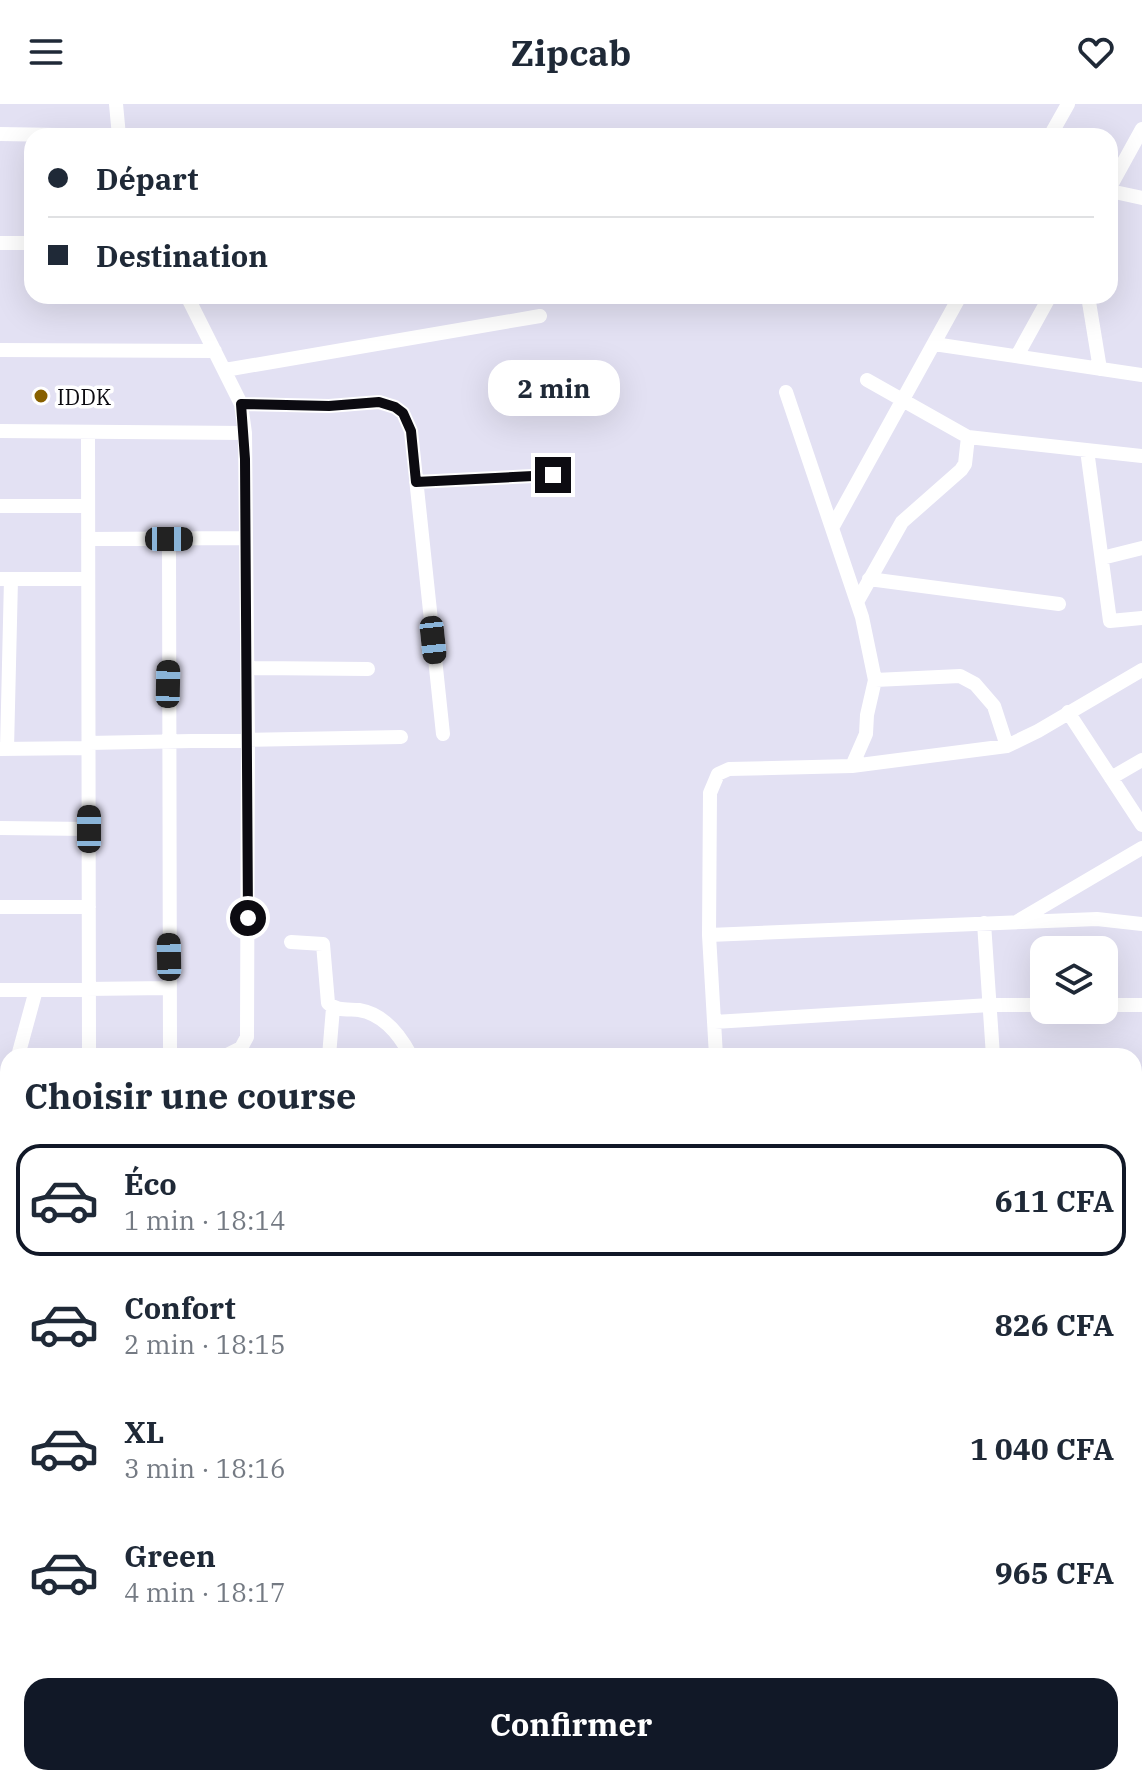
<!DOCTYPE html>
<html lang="fr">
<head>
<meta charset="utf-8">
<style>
	:root { --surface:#fff; --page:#f2f2f3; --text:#1f2937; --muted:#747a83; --line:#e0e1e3; --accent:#111827 }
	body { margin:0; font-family:"IBM Plex Serif",serif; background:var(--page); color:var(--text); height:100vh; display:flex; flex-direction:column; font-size:30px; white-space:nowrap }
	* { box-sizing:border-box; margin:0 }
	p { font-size:26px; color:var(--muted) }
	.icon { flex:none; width:44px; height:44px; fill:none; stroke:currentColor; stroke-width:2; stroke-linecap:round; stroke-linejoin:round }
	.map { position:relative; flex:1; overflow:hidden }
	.drawer { position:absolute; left:0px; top:944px; width:1142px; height:738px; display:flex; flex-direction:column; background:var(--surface); border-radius:24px 24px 0 0; box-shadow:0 8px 32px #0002 }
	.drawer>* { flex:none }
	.guide { position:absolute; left:24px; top:24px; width:1094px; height:176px; border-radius:24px; box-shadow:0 8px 32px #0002; display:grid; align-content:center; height:176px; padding:0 24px; background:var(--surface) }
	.fabs { position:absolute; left:1030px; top:832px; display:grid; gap:16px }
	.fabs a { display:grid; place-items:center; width:88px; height:88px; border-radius:16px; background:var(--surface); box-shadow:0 8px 32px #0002; font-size:40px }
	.end { position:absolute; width:36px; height:36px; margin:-18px; border:10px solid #0c0b11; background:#fff; box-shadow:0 0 0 4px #fff }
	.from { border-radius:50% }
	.bubble { position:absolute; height:56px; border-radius:24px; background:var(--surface); box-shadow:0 8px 32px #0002; font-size:26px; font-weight:800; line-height:56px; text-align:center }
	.car { position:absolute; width:24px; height:48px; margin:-24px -12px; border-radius:10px; box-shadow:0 0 6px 2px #0007; background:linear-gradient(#222 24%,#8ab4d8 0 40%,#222 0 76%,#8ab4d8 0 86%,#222 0) }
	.guide b { display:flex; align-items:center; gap:28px; height:76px; font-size:30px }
	.guide b+b { border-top:2px solid var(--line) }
	.guide i { width:20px; height:20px; background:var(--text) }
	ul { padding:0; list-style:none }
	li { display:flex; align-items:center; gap:24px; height:112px; margin:0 16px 12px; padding:0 8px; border:4px solid transparent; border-radius:24px }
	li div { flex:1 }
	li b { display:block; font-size:30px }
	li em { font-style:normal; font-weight:800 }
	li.current { border-color:var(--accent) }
	li>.icon { width:72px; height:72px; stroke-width:1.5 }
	h2 { padding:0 24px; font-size:36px; line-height:96px }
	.cta { display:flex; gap:16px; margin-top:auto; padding:16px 24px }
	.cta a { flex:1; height:92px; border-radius:24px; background:var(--accent); color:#fff; font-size:32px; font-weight:800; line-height:92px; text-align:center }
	header { display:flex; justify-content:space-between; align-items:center; height:104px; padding:0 24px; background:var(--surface); font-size:36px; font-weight:800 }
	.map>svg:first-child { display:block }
	.wetland { fill:url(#wetland-marsh) }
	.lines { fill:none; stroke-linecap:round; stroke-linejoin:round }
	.minor { stroke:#fff; stroke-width:14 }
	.route { stroke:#0c0b11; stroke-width:10 }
	.poi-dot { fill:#886000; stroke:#fff; stroke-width:3 }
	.labels { text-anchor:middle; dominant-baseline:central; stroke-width:7; stroke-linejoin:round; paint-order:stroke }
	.poi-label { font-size:22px; fill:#0c0b11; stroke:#fff; text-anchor:start }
</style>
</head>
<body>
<header><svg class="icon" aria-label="menu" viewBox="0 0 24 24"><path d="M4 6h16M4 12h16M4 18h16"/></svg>Zipcab<svg class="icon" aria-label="heart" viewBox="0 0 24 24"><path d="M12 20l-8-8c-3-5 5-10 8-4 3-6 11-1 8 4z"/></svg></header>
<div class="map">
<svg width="1142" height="1681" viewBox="0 0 1142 1681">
	<defs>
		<pattern id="wetland-marsh" width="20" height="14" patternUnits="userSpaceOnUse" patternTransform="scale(2)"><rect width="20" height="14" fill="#d4cff9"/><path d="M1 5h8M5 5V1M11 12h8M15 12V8" fill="none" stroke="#b5b0d4"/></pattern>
	</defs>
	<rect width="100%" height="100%" fill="#e3e1f3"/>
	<path class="wetland" d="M129,1674h74l-2,7h-77z"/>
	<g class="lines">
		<path class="minor" d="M116,0l3,32
			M0,30l117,2
			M1050,32l18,-32
			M1110,83l32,-58
			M1110,87l32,7
			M0,139h32
			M187,192l54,108 4,29 3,307 -1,297 -6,11 -16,8
			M1088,192l12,73
			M934,240l208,31
			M0,246l215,1
			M1017,252l33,-60
			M225,266l315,-54
			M867,276l101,57 174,19
			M786,288l76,225 13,63 -8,35 -1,19 -14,32
			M241,300l88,2 50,-4 16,5 8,6 8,18 32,303
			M0,327l245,2
			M88,328l1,624
			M1087,346l23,171 32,-3
			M416,378l137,-7
			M0,402h88
			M832,424l128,-232
			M88,435l158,-1
			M169,435l1,517
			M1102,454l40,-10
			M0,475h88
			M869,475l190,25
			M857,498l45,-80 59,-52 4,-6 3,-27
			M248,564l120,1
			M875,576l85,-4 15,8 19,22 13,40
			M1068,608l74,113
			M88,639l313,-6
			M0,645l88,-1
			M7,645l4,-170
			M1111,674l31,-18
			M0,724l89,1
			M0,803h89
			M1018,817l124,-73
			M984,819l9,133
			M709,831l388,-16 45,5
			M291,838l32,2 5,59c8,8 20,6 31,7 25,4 41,25 52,46
			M0,886l169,-2
			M1104,901h38
			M714,918l276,-17h54
			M18,952l18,-66
			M329,952l4,-48
			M716,952l-7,-121 1,-142 8,-19 11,-5 123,-3 155,-20 31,-15 104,-61
			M1134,983h8
			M0,1020l8,-30
			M1134,1059h8
			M1134,1140h8
			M0,1261l8,8
			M0,1360l8,-14
			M0,1397l8,19
			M1134,1421h8
			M1134,1548h8
			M1134,1630h8
			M44,1674l17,7
			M557,1674l3,7
			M637,1674l3,7
			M682,1674l2,7
			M873,1674l1,7
			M954,1674l1,7
			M1036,1674l2,7
			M1117,1674l2,7
			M0,1677l8,-9
			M134,1681l1,-7
			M219,1681l3,-7
			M429,1681l5,-7
			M814,1681v-7"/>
	</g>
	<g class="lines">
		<path class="route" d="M248,814l-3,-459 -4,-55 88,2 50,-4 16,5 8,6 8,18 5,51 137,-7"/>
	</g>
	<circle class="poi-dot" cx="41" cy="292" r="8"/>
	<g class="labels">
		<g class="poi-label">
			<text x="57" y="292">IDDK</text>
		</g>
	</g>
</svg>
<div class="fabs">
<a><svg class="icon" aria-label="layers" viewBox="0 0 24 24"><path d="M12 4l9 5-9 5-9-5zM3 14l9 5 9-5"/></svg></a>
</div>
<i class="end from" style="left:248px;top:814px"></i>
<i class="end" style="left:553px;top:371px"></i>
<div class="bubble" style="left:488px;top:256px;width:132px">2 min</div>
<i class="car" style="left:169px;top:435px;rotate:90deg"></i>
<i class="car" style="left:433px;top:536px;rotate:174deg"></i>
<i class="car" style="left:168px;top:580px;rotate:1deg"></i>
<i class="car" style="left:89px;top:725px;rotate:0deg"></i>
<i class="car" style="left:169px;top:853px;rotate:359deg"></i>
<div class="guide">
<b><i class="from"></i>Départ</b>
<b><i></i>Destination</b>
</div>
<section class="drawer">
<h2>Choisir une course</h2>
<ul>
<li class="current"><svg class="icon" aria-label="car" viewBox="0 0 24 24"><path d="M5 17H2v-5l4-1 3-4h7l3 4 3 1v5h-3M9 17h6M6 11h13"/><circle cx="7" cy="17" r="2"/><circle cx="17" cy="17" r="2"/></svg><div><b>Éco</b><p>1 min · 18:14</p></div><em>611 CFA</em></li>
<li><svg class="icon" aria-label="car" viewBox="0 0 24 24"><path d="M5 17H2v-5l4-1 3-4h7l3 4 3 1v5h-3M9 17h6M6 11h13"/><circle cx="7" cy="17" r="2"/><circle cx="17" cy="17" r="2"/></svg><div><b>Confort</b><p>2 min · 18:15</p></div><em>826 CFA</em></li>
<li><svg class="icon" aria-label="car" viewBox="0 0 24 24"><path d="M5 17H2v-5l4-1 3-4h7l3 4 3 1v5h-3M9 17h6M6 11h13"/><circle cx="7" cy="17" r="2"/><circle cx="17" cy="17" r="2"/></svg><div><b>XL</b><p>3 min · 18:16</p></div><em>1 040 CFA</em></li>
<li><svg class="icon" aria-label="car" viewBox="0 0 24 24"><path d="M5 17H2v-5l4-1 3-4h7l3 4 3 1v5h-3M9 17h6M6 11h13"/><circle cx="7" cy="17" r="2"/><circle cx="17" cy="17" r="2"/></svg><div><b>Green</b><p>4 min · 18:17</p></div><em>965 CFA</em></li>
</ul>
<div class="cta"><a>Confirmer</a></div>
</section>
</div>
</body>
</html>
